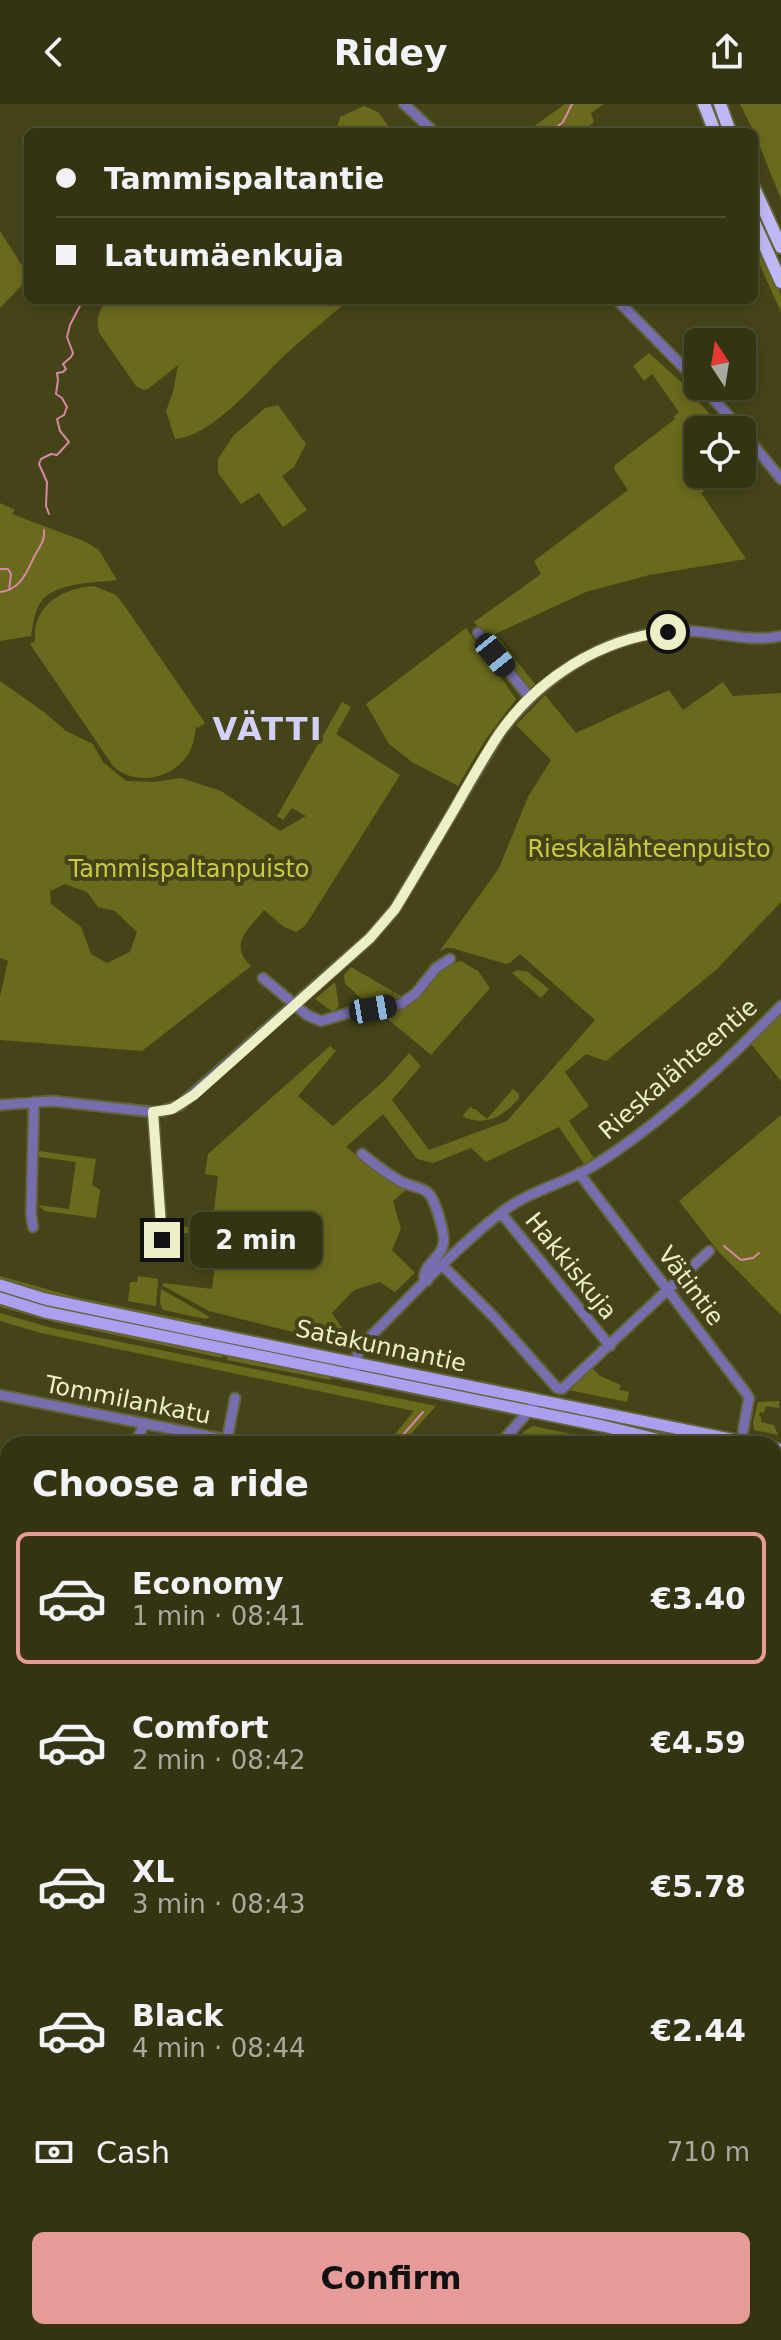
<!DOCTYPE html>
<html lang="en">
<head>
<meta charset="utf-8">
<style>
	:root { --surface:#343312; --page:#3f3f20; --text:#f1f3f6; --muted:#a9aa9f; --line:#4e4e32; --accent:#e69b98 }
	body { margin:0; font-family:"DejaVu Sans",sans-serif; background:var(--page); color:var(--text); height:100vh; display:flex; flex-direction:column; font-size:30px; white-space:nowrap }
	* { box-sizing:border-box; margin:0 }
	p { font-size:26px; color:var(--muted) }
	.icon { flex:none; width:44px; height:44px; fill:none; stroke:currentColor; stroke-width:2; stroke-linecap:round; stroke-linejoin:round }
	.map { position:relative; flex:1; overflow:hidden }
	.drawer { position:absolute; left:0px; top:1332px; width:782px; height:904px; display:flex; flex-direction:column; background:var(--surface); border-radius:24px 24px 0 0; box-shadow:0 4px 12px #0003,0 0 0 2px var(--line) }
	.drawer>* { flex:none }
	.banner { position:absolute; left:24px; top:24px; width:734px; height:176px; border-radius:12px; box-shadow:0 4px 12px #0003,0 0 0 2px var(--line); display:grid; align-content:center; height:176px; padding:0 32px; background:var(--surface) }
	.needle { width:52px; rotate:348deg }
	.controls { position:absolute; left:684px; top:224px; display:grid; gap:16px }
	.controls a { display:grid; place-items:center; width:72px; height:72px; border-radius:12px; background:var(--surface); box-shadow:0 4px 12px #0003,0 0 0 2px var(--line); font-size:40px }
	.end { position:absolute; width:36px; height:36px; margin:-18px; border:10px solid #eeefc6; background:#111; box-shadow:0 0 0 4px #111 }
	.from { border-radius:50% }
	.bubble { position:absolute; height:56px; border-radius:12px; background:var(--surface); box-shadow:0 4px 12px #0003,0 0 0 2px var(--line); font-size:26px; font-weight:800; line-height:56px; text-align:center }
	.car { position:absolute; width:24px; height:48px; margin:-24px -12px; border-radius:10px; box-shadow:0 0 6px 2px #0007; background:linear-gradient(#222 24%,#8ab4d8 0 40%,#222 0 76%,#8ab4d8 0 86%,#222 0) }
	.banner b { display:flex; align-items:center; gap:28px; height:76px; font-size:30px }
	.banner b+b { border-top:2px solid var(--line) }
	.banner i { width:20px; height:20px; background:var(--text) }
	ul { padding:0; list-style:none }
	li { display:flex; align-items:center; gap:24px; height:132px; margin:0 16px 12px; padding:0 16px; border:4px solid transparent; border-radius:12px }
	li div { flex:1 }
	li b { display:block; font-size:30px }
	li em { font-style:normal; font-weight:800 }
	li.on { border-color:var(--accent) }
	li>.icon { width:72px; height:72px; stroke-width:1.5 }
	h2 { padding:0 32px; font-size:36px; line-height:96px }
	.pay { display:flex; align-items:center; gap:20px; height:88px; padding:0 32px; font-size:30px }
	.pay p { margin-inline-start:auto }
	.cta { display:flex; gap:16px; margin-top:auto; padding:16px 32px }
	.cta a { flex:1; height:92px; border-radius:12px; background:var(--accent); color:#111; font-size:32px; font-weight:800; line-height:92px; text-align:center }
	header { display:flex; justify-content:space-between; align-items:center; height:104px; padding:0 32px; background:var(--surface); font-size:36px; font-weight:800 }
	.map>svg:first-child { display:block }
	.green { fill:#6a6a1d; fill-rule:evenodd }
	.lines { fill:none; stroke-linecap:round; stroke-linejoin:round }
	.stream { stroke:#d787a6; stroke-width:2 }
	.minor-casing { stroke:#636337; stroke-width:13 }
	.major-casing { stroke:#636337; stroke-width:15 }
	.highway-casing { stroke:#636337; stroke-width:16 }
	.minor { stroke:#766eaf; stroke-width:9 }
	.major { stroke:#aaa0ef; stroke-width:11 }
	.highway { stroke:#beb8f7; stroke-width:12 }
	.route { stroke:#eeefc6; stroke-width:10 }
	.labels { text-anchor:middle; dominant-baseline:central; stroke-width:8; stroke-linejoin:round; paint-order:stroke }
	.park-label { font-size:24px; fill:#cbca43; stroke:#454418 }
	.street-label { font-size:24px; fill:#eeefc6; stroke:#454418 }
	.district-label { font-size:32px; font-weight:bold; letter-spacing:2px; fill:#d4d0fc; stroke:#454418 }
</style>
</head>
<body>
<header><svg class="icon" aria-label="back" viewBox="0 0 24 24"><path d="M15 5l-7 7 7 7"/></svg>Ridey<svg class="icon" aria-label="share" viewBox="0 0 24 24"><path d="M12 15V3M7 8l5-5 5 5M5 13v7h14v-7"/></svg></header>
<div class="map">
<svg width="781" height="2236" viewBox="0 0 781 2236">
	<rect width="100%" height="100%" fill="#454418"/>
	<path class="green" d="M565,0h39l-13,9 3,9 -12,10h-56z
		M740,0h41v95l-27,-67z
		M364,2l14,6 15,20h-57l4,-15z
		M0,127l25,39 3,-1v10l-28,29z
		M754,132l27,59v17l-27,-60z
		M106,196h243c-21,17 -42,35 -62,53 -28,26 -73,83 -112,86l-9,-28 7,-19 5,-27 -30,24 -4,1 -8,-4 -36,-52c-5,-14 -1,-22 6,-34z
		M649,249l31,28 44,49h-26v44h29l-26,19 45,66 -97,16 -63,17 -91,42 40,50 -6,6 -55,-68 67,-48 -7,-13 94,-71 -14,-21 1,-4 60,-46 -2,-2 6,-5 -27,-38 -8,7 -11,-15z
		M278,301l28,39 -12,23 -12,9 25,34 -24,17 -24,-34 -18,11 -23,-31v-14l15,-23 32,-28z
		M0,399l15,7 -3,4 74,28 13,8 18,30c-22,3 -57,2 -74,19 -8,9 -10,25 -12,37l-31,5z
		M94,482l22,9 8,10 81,118 -7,5 -2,-2c-1,10 -3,22 -9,30 -17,24 -53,30 -74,10l-83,-122 5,-3c-3,-36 28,-53 59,-55z
		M466,524l50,71 -30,40 -28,47 -46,-24 -23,-18 -23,-40z
		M0,577l44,31 22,19 27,13 10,18 23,19 28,1 27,-4 40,13 59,40 26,-15 -14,-8 -9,12 -6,-4 65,-114 9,5 -15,27 64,41 -95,151 -9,6 -12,-5 -20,-17c-16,20 -36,34 -13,56l-109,85 -142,-11v-44l8,-35 -8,-3zM65,780l22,8 11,15 17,4 22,21 -7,20 -23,11 -16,-9 -10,-27 -30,-23 -1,-13z
		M723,578l10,14 48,-3v209l-65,68 -110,91 -20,-7 -21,18 24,34 -20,15 25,37 -10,6 -25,-37 -73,35 -15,-14 -38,15 -16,-4 -34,-45 -37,33 60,43 -13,11 8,28 -9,21 23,23 -20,19 -15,-10 -26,8 -22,23 20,30 -11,1 -132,-33 -46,-25v-3l49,6 3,-24 -4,-1 3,-28 -39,-4 1,-6 36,3 6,-53 -13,-2 3,-20 122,-108 6,5 -38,45 35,30 52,-46 24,-27 12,13 -29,34 37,50 78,-29 88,-101 -75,-66 -9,8 -5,2 -54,-16h-6l-7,4 60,-84 29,-71 23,-37 -35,-35 29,-30 31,38 93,-43 14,20z
		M461,857l17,10 12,17 -59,67 -47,-39 11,-8 47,-42z
		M351,863l50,29 -4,6 -30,1 -22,-19 -1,-9z
		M517,866l11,2 21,17 -8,9 -29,-25z
		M335,878l4,24 -6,6 -18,-13z
		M781,910v67l-30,-37z
		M513,985l6,5v4c-15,18 -34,30 -57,18l9,-10 1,3h3l12,10z
		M781,1011v200l-63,-64 -39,-50z
		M39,1047l57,8 -4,26 8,5 -4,28 -51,-7 -7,-6 31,4 7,-47 -37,-5z
		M0,1172l75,21 127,26 -7,3 -153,-32 -42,-14z
		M138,1172l20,3 -2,27 -28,-5 2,-19h7z
		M161,1185l49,28 -4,2 -43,-9 -3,-7z
		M0,1198l223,51 -1,5 -168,-36 -54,-15z
		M0,1209l52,15 384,78 -34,38h-15l27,-33 -373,-78 -41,-12z
		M228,1250l103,21 -1,5 -103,-20z
		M591,1263l9,9 21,9 -2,5 10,2 -2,10 -58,-12z
		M779,1297v7l-13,-2 -2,7 -4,-1 -1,4 2,1v5l13,3 4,10 -24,-5 -1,-8 5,-20z
		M533,1322l86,18h-84l-5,-5 -6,5h-8l7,-12z
		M8,1730v210l-8,10v-213z"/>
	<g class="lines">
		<path class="stream" d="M551,28l12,-10 9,-18
			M49,410l-3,-8 1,-24 -8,-18 2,-5 10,-5 6,1 12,-13 -9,-11 -3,-12 7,-4 3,-8 -5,-9 -6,-4 2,-14 -1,-7 6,-1 3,-3 -3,-5 8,-7 2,-4 -6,-16 3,-12 13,-25
			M0,465h8l3,5 -2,16
			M0,488c21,-2 27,-21 35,-37 5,-9 10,-14 9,-25
			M724,1142l17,14 12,-2 6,-5
			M395,1340l28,-32
			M0,1764l8,-10"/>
		<g class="minor-casing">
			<path id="minor" d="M404,0l30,28
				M617,196l81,82
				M702,282l39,44
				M742,327l39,48
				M478,529l52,65
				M263,874l44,37 14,6 34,-10 46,-7 15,-11 20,-25 14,-9
				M0,1001l52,-4 101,11 10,-1 17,-6 190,-167 25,-29 104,-175c44,-59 113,-105 189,-103 32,1 61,12 93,5
				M153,1008l9,128
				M362,1050c13,10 27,22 42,29 7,3 17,4 23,9 8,5 19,44 16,53 -3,14 -17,17 -19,32l3,4
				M579,1069l167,220 3,5 -6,33
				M501,1109l109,133
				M33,1123l-2,-13 3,-112
				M443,1162l52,52 62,70 5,1 147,-138
				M353,1272l5,-23 7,-11c44,-44 88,-92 137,-130 30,-23 63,-28 93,-47 68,-43 130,-101 186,-159
				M0,1291l248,49
				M227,1336l8,-42
				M131,1340l9,-10 4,-11
				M500,1340l33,-38
				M0,1463l8,-7
				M774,1542l7,-2
				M774,1629l7,-8
				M0,1630l8,-8
				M774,1717l7,1
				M774,1755l7,-8
				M774,1871l7,-7
				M0,1997h8
				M774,2017l7,-7
				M0,2218l8,-11
				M538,2228l8,8
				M108,2236l4,-8
				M218,2236l7,-8
				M309,2236l8,-8
				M555,2236l8,-8"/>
		</g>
		<g class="major-casing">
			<path id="major" d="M0,1181l45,14 168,35 541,110
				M0,1194l45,14 558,114 74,18
				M774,1344l7,2
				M774,1360l7,1
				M774,1906l7,-3
				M774,1916l7,-2
				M440,2236l9,-8"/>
		</g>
		<g class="highway-casing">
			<path id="highway" d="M704,0l11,28
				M720,0l10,28
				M754,84l27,59
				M754,118l27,60"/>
		</g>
		<use href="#minor" class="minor"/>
		<use href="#major" class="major"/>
		<use href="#highway" class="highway"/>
	</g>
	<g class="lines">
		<path class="route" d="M162,1136l-9,-128 19,-3 22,-14 176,-157 25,-29c20,-33 40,-67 60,-101 14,-25 28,-50 44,-74 38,-55 102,-96 169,-102"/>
	</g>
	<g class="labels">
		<g class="park-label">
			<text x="649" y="745">Rieskalähteenpuisto</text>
			<text x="189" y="765">Tammispaltanpuisto</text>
		</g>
		<g class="street-label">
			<text transform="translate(678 965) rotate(-41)">Rieskalähteentie</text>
			<text transform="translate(571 1162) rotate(51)">Hakkiskuja</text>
			<text transform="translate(691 1182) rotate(53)">Vätintie</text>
			<text transform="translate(381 1242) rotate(12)">Satakunnantie</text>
			<text transform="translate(128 1296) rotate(11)">Tommilankatu</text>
		</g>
		<g class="district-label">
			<text x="268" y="625">VÄTTI</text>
		</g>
	</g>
</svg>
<div class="controls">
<a><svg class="needle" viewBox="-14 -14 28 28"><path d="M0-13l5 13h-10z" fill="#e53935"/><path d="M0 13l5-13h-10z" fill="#a9aa9f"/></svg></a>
<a><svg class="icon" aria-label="locate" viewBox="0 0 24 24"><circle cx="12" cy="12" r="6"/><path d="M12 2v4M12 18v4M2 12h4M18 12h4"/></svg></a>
</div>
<i class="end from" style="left:668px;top:528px"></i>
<i class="end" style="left:162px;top:1136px"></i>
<div class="bubble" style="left:190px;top:1108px;width:132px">2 min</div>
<i class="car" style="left:495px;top:551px;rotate:141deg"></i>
<i class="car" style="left:373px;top:905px;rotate:80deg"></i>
<div class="banner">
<b><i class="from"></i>Tammispaltantie</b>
<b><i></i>Latumäenkuja</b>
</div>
<section class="drawer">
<h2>Choose a ride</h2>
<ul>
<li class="on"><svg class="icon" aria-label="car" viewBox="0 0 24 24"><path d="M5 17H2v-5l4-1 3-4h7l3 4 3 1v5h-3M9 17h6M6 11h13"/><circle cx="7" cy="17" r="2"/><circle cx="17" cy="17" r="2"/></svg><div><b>Economy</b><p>1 min · 08:41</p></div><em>€3.40</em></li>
<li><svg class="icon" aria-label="car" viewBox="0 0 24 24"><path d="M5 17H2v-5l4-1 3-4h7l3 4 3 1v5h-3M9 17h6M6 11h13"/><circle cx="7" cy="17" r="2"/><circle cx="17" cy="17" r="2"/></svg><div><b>Comfort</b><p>2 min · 08:42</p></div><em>€4.59</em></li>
<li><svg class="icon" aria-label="car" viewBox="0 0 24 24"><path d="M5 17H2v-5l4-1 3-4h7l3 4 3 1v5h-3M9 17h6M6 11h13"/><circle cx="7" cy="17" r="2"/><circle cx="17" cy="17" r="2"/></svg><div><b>XL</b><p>3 min · 08:43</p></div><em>€5.78</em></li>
<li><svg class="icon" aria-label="car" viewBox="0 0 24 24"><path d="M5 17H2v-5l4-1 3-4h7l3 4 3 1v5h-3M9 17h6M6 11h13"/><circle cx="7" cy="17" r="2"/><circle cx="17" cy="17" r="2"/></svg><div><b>Black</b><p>4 min · 08:44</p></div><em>€2.44</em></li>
</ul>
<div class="pay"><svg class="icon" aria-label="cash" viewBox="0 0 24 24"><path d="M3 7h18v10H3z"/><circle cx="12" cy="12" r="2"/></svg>Cash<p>710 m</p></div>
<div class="cta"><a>Confirm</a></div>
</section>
</div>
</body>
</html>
